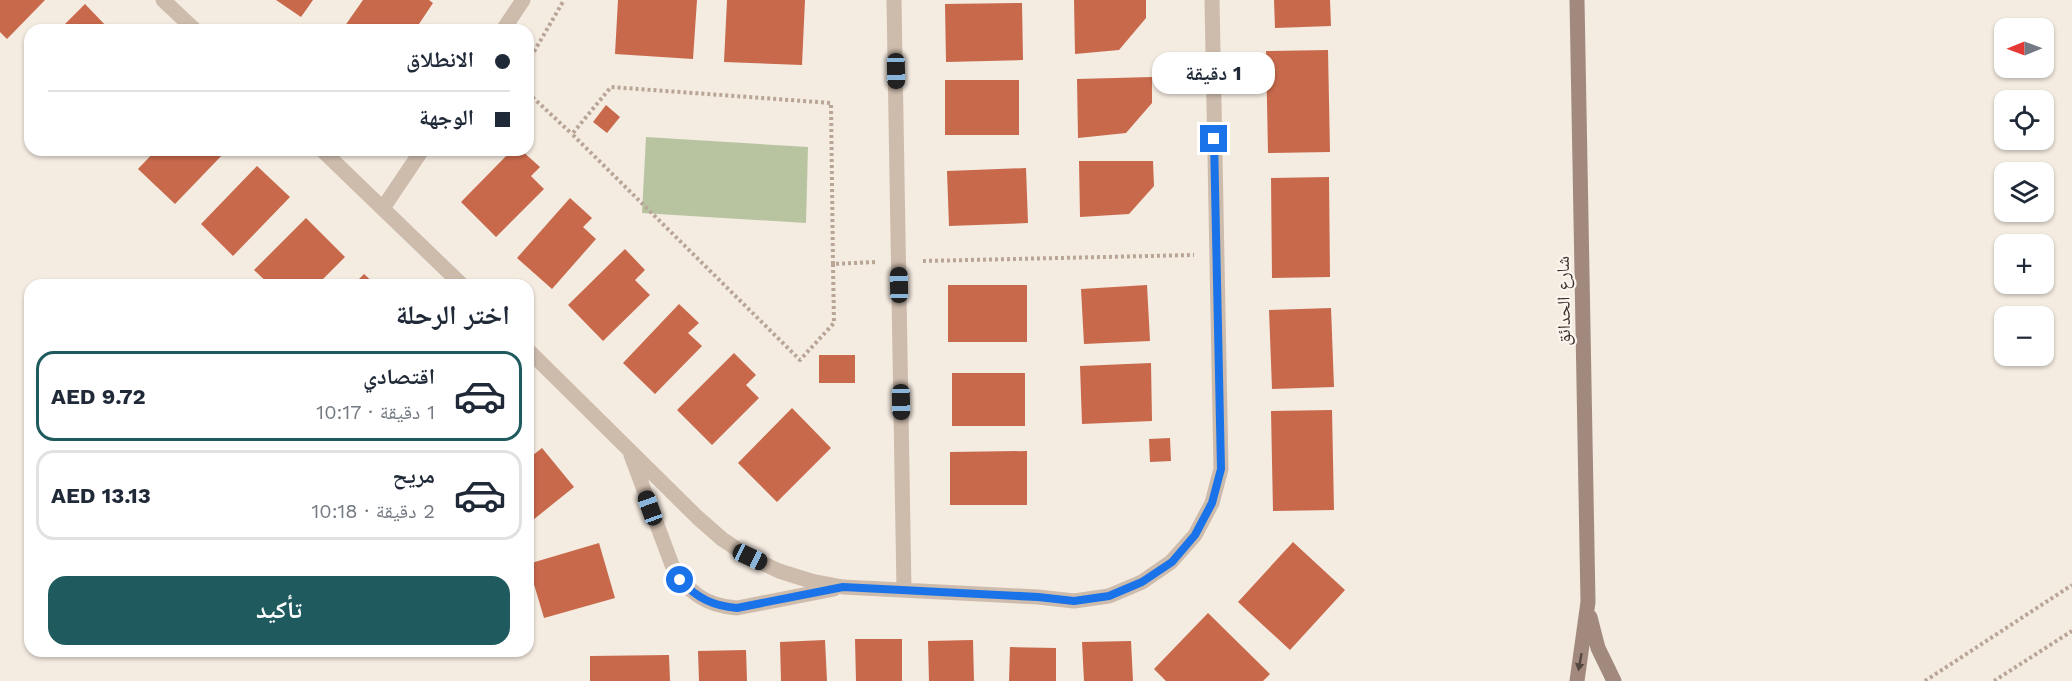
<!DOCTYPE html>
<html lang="ar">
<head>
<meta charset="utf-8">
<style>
	:root { --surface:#fff; --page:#f6f6f7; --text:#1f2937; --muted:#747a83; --line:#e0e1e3; --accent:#1f5a5e }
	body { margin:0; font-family:"Work Sans","Noto Naskh Arabic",sans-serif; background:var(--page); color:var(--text); direction:rtl; height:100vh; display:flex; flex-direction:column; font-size:22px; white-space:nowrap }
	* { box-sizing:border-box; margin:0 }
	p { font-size:20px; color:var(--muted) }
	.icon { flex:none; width:33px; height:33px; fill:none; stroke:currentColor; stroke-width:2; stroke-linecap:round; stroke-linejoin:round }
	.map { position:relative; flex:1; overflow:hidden; direction:ltr }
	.panel { position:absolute; left:24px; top:279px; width:510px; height:378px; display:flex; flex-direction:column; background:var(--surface); border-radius:18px; box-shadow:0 2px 4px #0004; direction:rtl }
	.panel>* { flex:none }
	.hud { position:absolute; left:24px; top:24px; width:510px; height:132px; border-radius:18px; box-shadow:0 2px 4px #0004; direction:rtl; display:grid; align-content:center; height:132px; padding:0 24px; background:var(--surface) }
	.needle { width:39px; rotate:269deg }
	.buttons { position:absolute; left:1994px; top:18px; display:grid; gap:12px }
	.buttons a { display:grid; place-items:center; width:60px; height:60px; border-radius:12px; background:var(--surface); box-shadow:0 2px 4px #0004; font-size:30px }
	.end { position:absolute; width:27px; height:27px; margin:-14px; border:8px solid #1a73e8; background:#fff; box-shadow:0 0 0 3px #fff }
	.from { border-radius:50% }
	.bubble { position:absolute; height:42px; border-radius:18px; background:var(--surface); box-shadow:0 2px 4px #0004; font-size:20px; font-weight:700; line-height:42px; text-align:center; direction:rtl }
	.car { position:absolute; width:18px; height:36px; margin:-18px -9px; border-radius:8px; box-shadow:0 0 4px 2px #0007; background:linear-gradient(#222 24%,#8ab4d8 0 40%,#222 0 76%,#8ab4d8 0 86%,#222 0) }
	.hud b { display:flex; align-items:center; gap:21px; height:57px; font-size:22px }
	.hud b+b { border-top:2px solid var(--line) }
	.hud i { width:15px; height:15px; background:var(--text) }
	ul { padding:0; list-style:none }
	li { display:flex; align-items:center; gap:18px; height:90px; margin:0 12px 9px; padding:0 12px; border:3px solid var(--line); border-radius:18px }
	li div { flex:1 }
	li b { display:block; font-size:22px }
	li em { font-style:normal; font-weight:700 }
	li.selected { border-color:var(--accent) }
	li>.icon { width:54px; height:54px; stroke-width:1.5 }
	h2 { padding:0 24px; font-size:27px; line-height:72px }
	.button { display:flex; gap:12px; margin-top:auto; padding:12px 24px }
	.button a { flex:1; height:69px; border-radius:18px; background:var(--accent); color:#fff; font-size:24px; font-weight:700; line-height:69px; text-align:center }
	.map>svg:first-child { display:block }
	.green { fill:#b8c4a0 }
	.building { fill:#c8694b }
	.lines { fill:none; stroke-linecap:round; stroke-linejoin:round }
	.path { stroke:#b9a596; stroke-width:4; stroke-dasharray:3 3; stroke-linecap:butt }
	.street { stroke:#cdbbac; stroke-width:15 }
	.secondary { stroke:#a18a7d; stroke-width:15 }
	.oneway { fill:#544640 }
	.route { stroke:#1a73e8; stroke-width:8 }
	.labels { text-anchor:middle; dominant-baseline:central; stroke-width:4.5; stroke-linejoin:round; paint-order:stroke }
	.street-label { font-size:18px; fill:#3b302b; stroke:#fbf5ee }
</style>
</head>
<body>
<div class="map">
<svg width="2072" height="681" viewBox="0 0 2072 681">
	<rect width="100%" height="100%" fill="#f4ebe1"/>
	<path class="green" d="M646,137l162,10 -2,76 -164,-10z"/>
	<path class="building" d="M0,0h45l-38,39 -7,-7z
		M276,0h37l-12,17z
		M363,0h66l4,3 -18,27h-73z
		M618,0h79l-4,59 -78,-5z
		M727,0h78l-3,65 -78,-3z
		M1074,0h72v18l-27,32 -44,4z
		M1274,0h56l1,26 -56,2z
		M1022,3l1,57 -77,2 -1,-58z
		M85,4l25,26h-51z
		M1328,50l2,102 -62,1 -2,-102z
		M1152,77v26l-26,30 -48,5 -1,-59z
		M945,80h74v55h-74z
		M606,105l14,12 -13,16 -14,-11z
		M156,150h71l-52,54 -37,-35z
		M512,150h9l19,17 -9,9 13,13 -48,48 -35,-35z
		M1079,161h74l1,25 -25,28 -49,3z
		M257,166l33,31 -57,59 -32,-32z
		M1026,168l2,55 -79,3 -2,-55z
		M1329,177l1,100 -58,1 -1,-100z
		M570,198l22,20 -9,9 13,12 -44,50 -35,-31z
		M306,218l39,39 -28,28h-47l-16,-15z
		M625,249l20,21 -10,10 15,15 -47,46 -35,-36z
		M364,274l12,11h-23z
		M948,285h79v57h-79z
		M1147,285l3,56 -66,3 -3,-55z
		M679,304l20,19 -11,10 14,13 -47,48 -32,-31z
		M1331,308l3,79 -62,2 -3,-79z
		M734,353l22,22 -10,10 13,13 -47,47 -35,-35z
		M819,355h36v28h-36z
		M1151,363l1,58 -70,3 -2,-58z
		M952,373h73v53h-73z
		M792,408l39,40 -54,54 -39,-39z
		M1332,410l2,100 -61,1 -2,-100z
		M1170,438l1,23 -21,1 -1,-23z
		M542,448l32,39 -46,37v-65z
		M1027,451v54h-77v-53z
		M1293,542l52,48 -55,60 -52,-48z
		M599,543l16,55 -71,20 -16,-54z
		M1208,613l62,61 -7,7h-97l-12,-12z
		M855,639h47v42h-46z
		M825,640l2,41h-46l-1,-39z
		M973,640l1,41h-45l-1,-40z
		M1131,641l2,40h-49l-2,-39z
		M1010,647l46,1v33h-47z
		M746,650l1,31h-48l-1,-30z
		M669,655l1,26h-80v-25z"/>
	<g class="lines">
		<path class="path" d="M528,62l36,-62
			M528,93l44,41
			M923,261l271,-6
			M833,264l-2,-161 -220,-16 -39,47 228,226 34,-37 -1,-59 43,-2
			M1925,681l147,-96
			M1994,681l78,-50"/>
		<path class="street" d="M163,0l32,30
			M894,0l10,590
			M503,30l20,-30
			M322,150l140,135
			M383,208l39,-58
			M528,350l169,167 25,22 27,18 30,14 32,10 32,6 195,10 36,4 35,-5 33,-14 29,-20 24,-27 17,-32 9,-34 -9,-469
			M631,455l41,110c15,27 34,41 65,43l97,-19"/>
		<path class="secondary" d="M1577,0l11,602 -11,79
			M1590,617l8,31 16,33"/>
	</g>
	<defs><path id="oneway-solid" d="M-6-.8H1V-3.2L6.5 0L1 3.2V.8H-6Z" transform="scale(1.5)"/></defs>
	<use class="oneway" href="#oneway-solid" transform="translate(1580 662) rotate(100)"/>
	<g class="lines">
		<path class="route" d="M680,580c17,18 33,26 57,28l106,-21 195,10 36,4 35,-5 33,-14 30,-20 23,-27 17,-32 9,-34 -7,-330"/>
	</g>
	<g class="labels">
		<g class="street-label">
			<text transform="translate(1563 301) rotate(-91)">شارع الحدائق</text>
		</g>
	</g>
</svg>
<div class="buttons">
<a><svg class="needle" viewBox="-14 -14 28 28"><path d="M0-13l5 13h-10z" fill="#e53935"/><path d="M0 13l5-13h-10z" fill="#747a83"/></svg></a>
<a><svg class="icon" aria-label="locate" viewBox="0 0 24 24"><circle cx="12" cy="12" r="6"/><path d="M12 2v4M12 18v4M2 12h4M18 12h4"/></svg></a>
<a><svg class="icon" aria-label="layers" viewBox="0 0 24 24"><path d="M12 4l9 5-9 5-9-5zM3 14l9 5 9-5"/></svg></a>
<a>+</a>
<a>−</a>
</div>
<i class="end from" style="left:680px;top:580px"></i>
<i class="end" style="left:1214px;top:139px"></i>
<div class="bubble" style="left:1152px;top:52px;width:123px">1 دقيقة</div>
<i class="car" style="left:896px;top:71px;rotate:179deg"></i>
<i class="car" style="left:899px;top:285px;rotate:359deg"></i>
<i class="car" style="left:901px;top:402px;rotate:179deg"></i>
<i class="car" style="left:650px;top:508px;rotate:340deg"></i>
<i class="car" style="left:750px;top:557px;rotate:115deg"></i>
<div class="hud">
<b><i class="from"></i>الانطلاق</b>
<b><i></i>الوجهة</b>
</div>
<section class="panel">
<h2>اختر الرحلة</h2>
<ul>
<li class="selected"><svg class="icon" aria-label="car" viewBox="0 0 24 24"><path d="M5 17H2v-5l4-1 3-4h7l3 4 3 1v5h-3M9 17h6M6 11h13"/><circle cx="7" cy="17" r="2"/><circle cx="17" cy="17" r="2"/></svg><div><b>اقتصادي</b><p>1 دقيقة · 10:17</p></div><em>AED 9.72</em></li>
<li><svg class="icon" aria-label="car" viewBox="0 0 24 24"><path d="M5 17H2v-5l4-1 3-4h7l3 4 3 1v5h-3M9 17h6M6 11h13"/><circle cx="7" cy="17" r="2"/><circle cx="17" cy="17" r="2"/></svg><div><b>مريح</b><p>2 دقيقة · 10:18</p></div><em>AED 13.13</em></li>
</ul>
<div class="button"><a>تأكيد</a></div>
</section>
</div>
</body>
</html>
